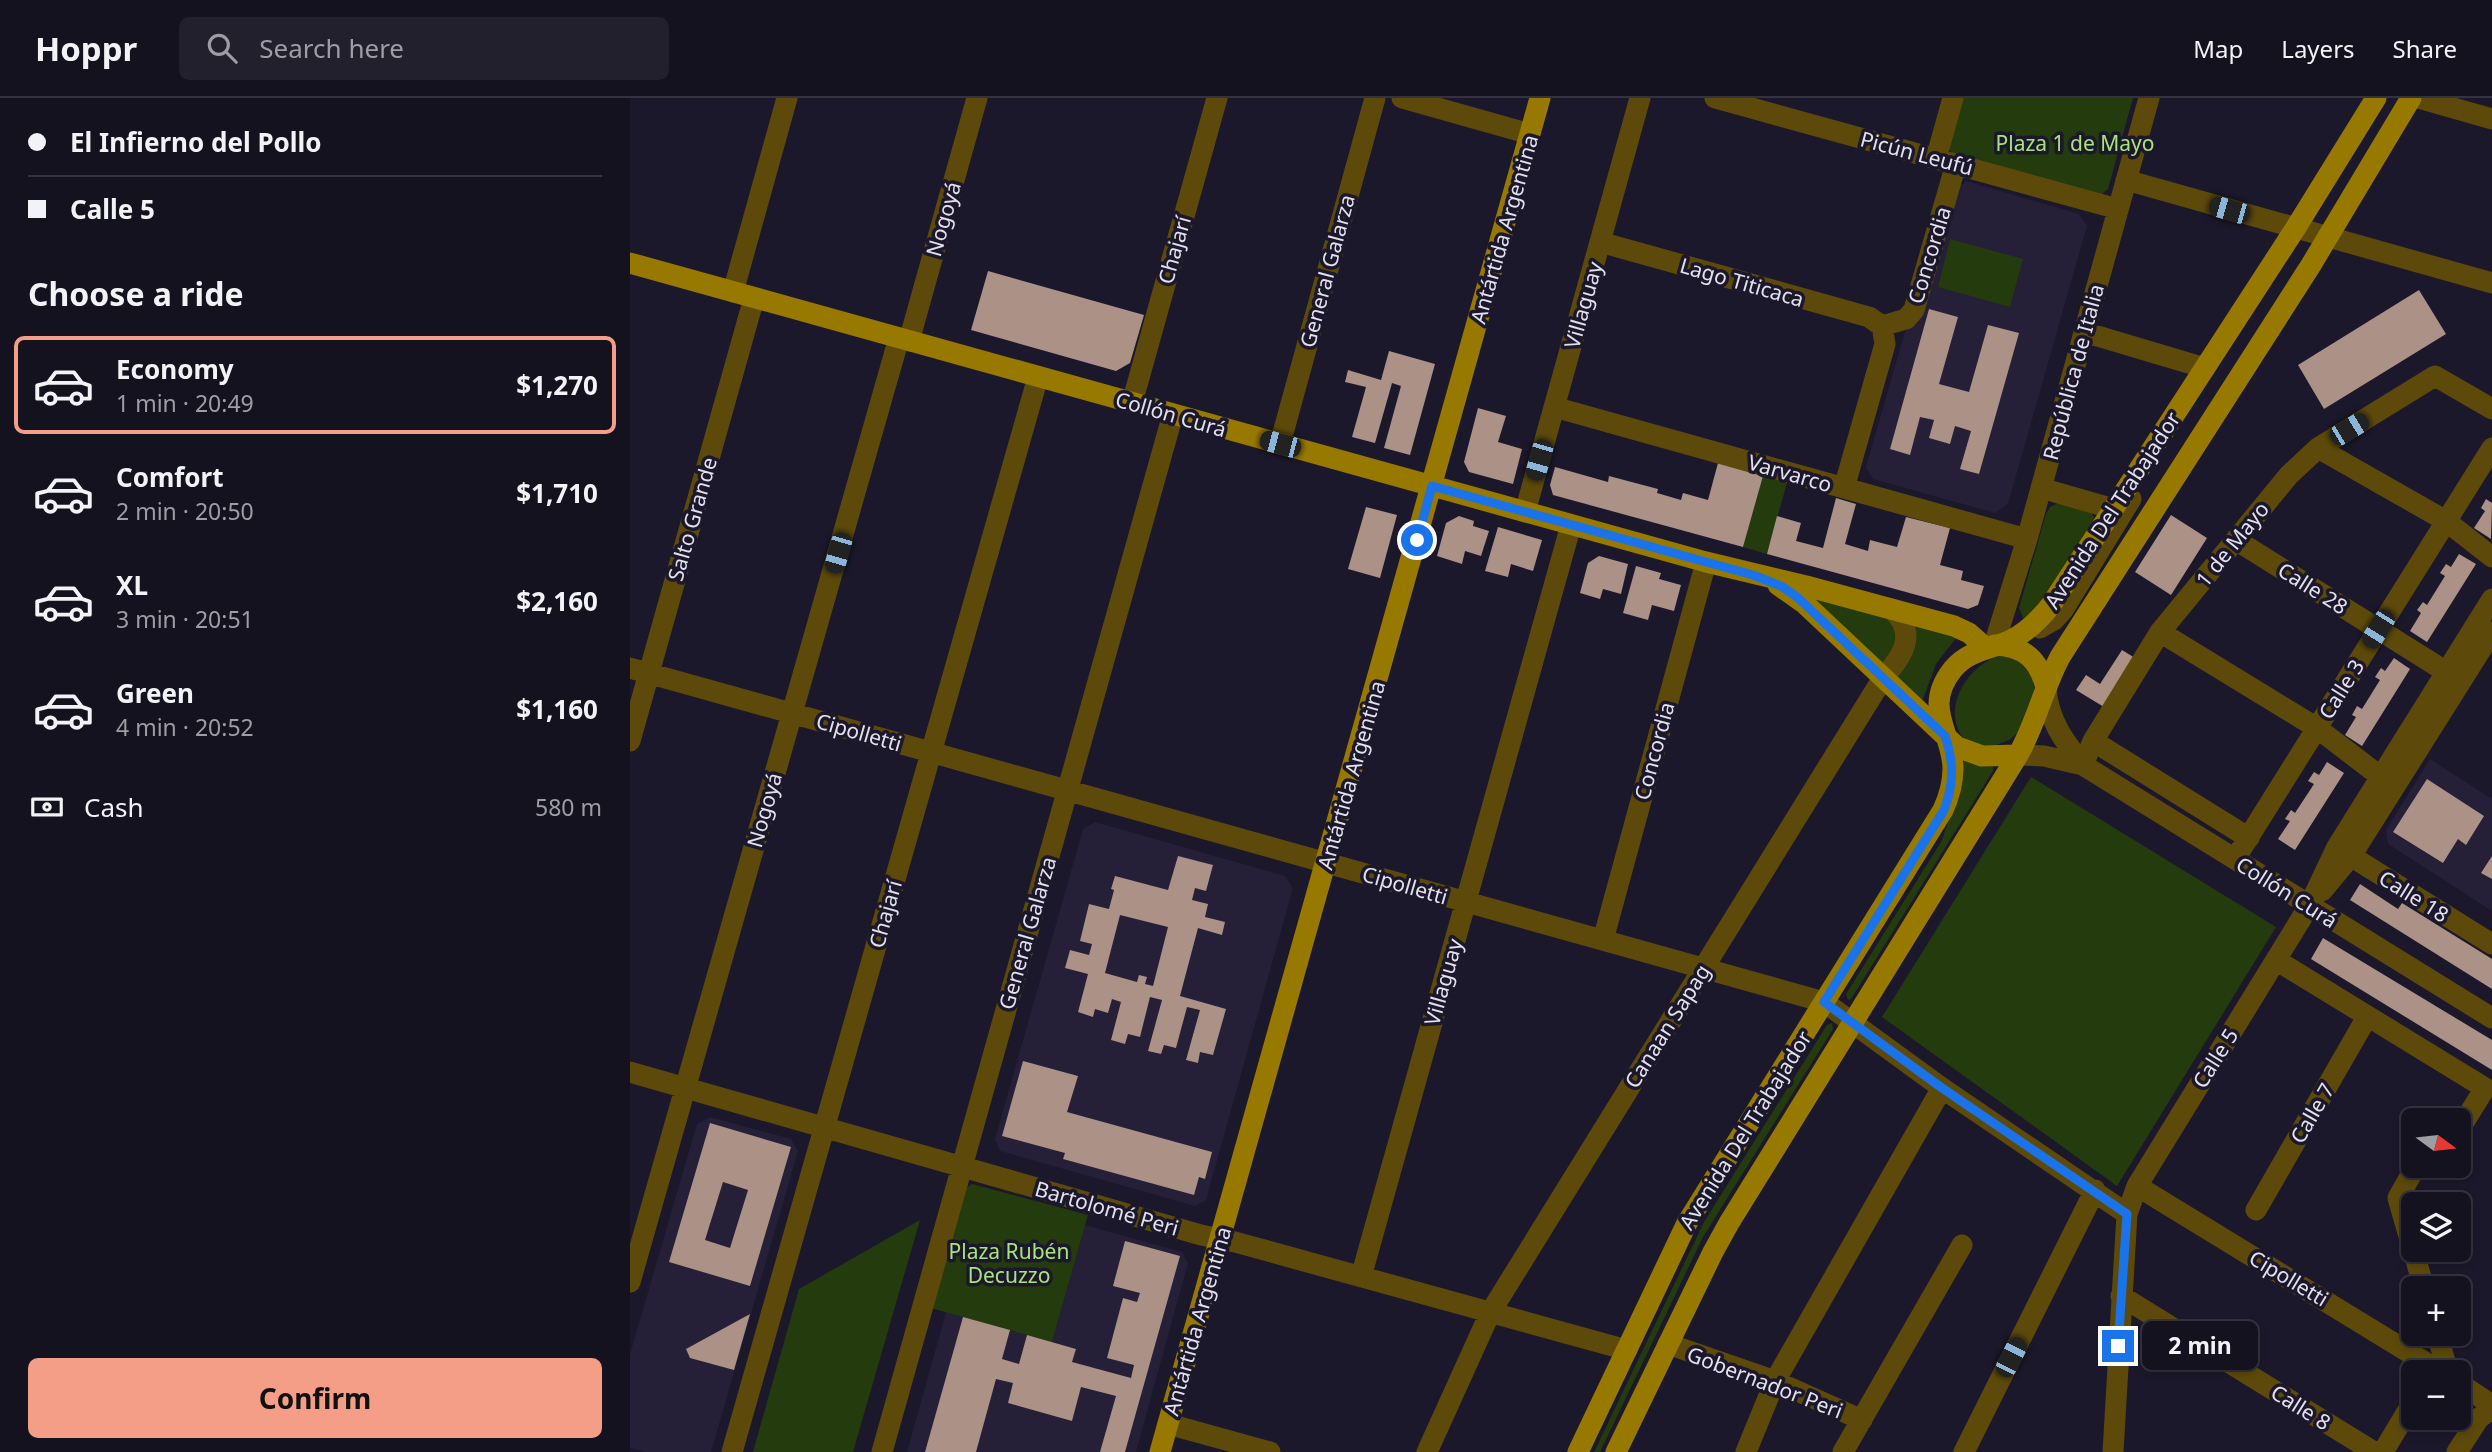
<!DOCTYPE html>
<html lang="en">
<head>
<meta charset="utf-8">
<style>
	:root { --surface:#151220; --page:#22202d; --text:#f1f3f6; --muted:#9d9ea5; --line:#34323e; --accent:#f49e87 }
	body { margin:0; font-family:"Noto Sans",sans-serif; background:var(--page); color:var(--text); height:100vh; display:flex; flex-direction:column; font-size:26px; white-space:nowrap }
	* { box-sizing:border-box; margin:0 }
	p { font-size:23px; color:var(--muted) }
	.icon { flex:none; width:38px; height:38px; fill:none; stroke:currentColor; stroke-width:2; stroke-linecap:round; stroke-linejoin:round }
	.map { position:relative; flex:1; overflow:hidden }
	.panel { display:flex; flex-direction:column; background:var(--surface); width:630px }
	.panel>* { flex:none }
	.hud { display:grid; align-content:center; height:154px; padding:0 28px; background:var(--surface) }
	.needle { width:46px; rotate:105deg }
	.fabs { position:absolute; left:1771px; top:1010px; display:grid; gap:14px }
	.fabs a { display:grid; place-items:center; width:70px; height:70px; border-radius:10px; background:var(--surface); box-shadow:0 4px 10px #0003,0 0 0 2px var(--line); font-size:35px }
	.end { position:absolute; width:32px; height:32px; margin:-16px; border:9px solid #1a73e8; background:#fff; box-shadow:0 0 0 4px #fff }
	.from { border-radius:50% }
	.bubble { position:absolute; height:49px; border-radius:10px; background:var(--surface); box-shadow:0 4px 10px #0003,0 0 0 2px var(--line); font-size:23px; font-weight:700; line-height:49px; text-align:center }
	.car { position:absolute; width:21px; height:42px; margin:-21px -10px; border-radius:9px; box-shadow:0 0 5px 2px #0007; background:linear-gradient(#222 24%,#8ab4d8 0 40%,#222 0 76%,#8ab4d8 0 86%,#222 0) }
	.hud b { display:flex; align-items:center; gap:24px; height:66px; font-size:26px }
	.hud b+b { border-top:2px solid var(--line) }
	.hud i { width:18px; height:18px; background:var(--text) }
	ul { padding:0; list-style:none }
	li { display:flex; align-items:center; gap:21px; height:98px; margin:0 14px 10px; padding:0 14px; border:4px solid transparent; border-radius:10px }
	li div { flex:1 }
	li b { display:block; font-size:26px }
	li em { font-style:normal; font-weight:700 }
	li.current { border-color:var(--accent) }
	li>.icon { width:63px; height:63px; stroke-width:1.5 }
	h2 { padding:0 28px; font-size:32px; line-height:84px }
	.pay { display:flex; align-items:center; gap:18px; height:77px; padding:0 28px; font-size:26px }
	.pay p { margin-inline-start:auto }
	.action { display:flex; gap:14px; margin-top:auto; padding:14px 28px }
	.action a { flex:1; height:80px; border-radius:10px; background:var(--accent); color:#111; font-size:28px; font-weight:700; line-height:80px; text-align:center }
	header { display:flex; align-items:center; gap:42px; box-sizing:border-box; height:98px; padding:0 35px; background:var(--surface); border-bottom:2px solid var(--line) }
	header strong { font-size:33px }
	nav { display:flex; gap:38px; margin-inline-start:auto; font-size:24px }
	.search { width:490px; height:63px; background:var(--page); display:flex; align-items:center; gap:18px; box-sizing:border-box; padding:0 24px; border-radius:10px; color:var(--muted); font-size:26px }
	main { display:flex; flex:1; min-height:0 }
	.map>svg:first-child { display:block }
	.built { fill:#251f37 }
	.green { fill:#243b0d }
	.building { fill:#ab9186; fill-rule:evenodd }
	.lines { fill:none; stroke-linecap:round; stroke-linejoin:round }
	.minor { stroke:#5d4a0b; stroke-width:21 }
	.major { stroke:#987900; stroke-width:21 }
	.route { stroke:#1a73e8; stroke-width:9 }
	.labels { text-anchor:middle; dominant-baseline:central; stroke-width:7; stroke-linejoin:round; paint-order:stroke }
	.park-label { font-size:21px; fill:#aae37a; stroke:#1c182b }
	.street-label { font-size:21px; fill:#e3e1ee; stroke:#1c182b }
</style>
</head>
<body>
<header>
<strong>Hoppr</strong>
<div class="search"><svg class="icon" aria-label="search" viewBox="0 0 24 24"><circle cx="10" cy="10" r="6"/><path d="M15 15l6 6"/></svg>Search here</div>
<nav><a>Map</a><a>Layers</a><a>Share</a></nav>
</header>
<main>
<section class="panel">
<div class="hud">
<b><i class="from"></i>El Infierno del Pollo</b>
<b><i></i>Calle 5</b>
</div>
<h2>Choose a ride</h2>
<ul>
<li class="current"><svg class="icon" aria-label="car" viewBox="0 0 24 24"><path d="M5 17H2v-5l4-1 3-4h7l3 4 3 1v5h-3M9 17h6M6 11h13"/><circle cx="7" cy="17" r="2"/><circle cx="17" cy="17" r="2"/></svg><div><b>Economy</b><p>1 min · 20:49</p></div><em>$1,270</em></li>
<li><svg class="icon" aria-label="car" viewBox="0 0 24 24"><path d="M5 17H2v-5l4-1 3-4h7l3 4 3 1v5h-3M9 17h6M6 11h13"/><circle cx="7" cy="17" r="2"/><circle cx="17" cy="17" r="2"/></svg><div><b>Comfort</b><p>2 min · 20:50</p></div><em>$1,710</em></li>
<li><svg class="icon" aria-label="car" viewBox="0 0 24 24"><path d="M5 17H2v-5l4-1 3-4h7l3 4 3 1v5h-3M9 17h6M6 11h13"/><circle cx="7" cy="17" r="2"/><circle cx="17" cy="17" r="2"/></svg><div><b>XL</b><p>3 min · 20:51</p></div><em>$2,160</em></li>
<li><svg class="icon" aria-label="car" viewBox="0 0 24 24"><path d="M5 17H2v-5l4-1 3-4h7l3 4 3 1v5h-3M9 17h6M6 11h13"/><circle cx="7" cy="17" r="2"/><circle cx="17" cy="17" r="2"/></svg><div><b>Green</b><p>4 min · 20:52</p></div><em>$1,160</em></li>
</ul>
<div class="pay"><svg class="icon" aria-label="cash" viewBox="0 0 24 24"><path d="M3 7h18v10H3z"/><circle cx="12" cy="12" r="2"/></svg>Cash<p>580 m</p></div>
<div class="action"><a>Confirm</a></div>
</section>
<div class="map">
<svg width="1862" height="1354" viewBox="0 0 1862 1354">
	<rect width="100%" height="100%" fill="#1c182b"/>
	<path class="built" d="M1336,83l113,33 8,12 -79,278 -13,9 -122,-34 -7,-12 40,-139 47,-134z
		M1800,661l62,40v112l-104,-67 -2,-14z
		M465,724l190,54 8,12 -87,312 -11,6 -195,-55 -5,-12 88,-310z
		M80,1019l81,22 7,12 -87,301h-66l-15,-4v-94l67,-230z
		M455,1127l97,27 6,11 -52,189h-229l39,-140 106,30z"/>
	<path class="green" d="M1332,0h171l-25,91 -6,5 -148,-39 -5,-6z
		M1320,141l73,20 -13,48 -72,-20z
		M1133,378l24,7 -20,71 -24,-7z
		M1428,405l33,9 4,7 -55,92 -17,7 -4,-10 27,-94 4,-7z
		M1172,494l94,29v34l-15,8z
		M1280,527l42,9 4,4 -20,26 -13,35 -3,1 -25,-21z
		M1372,557l21,7 10,17 2,16 -15,36 -11,9 -18,7 -24,-5c-30,-30 1,-79 35,-87z
		M1334,662l29,6v5l-142,228 -3,1 -2,-6 95,-152 15,-40 6,-41z
		M1401,679l245,150 -159,259 -235,-169z
		M1202,925l1,6 -130,208 -103,215h-6l110,-230 123,-197z
		M342,1086l116,31 -36,127 -121,-34 35,-120z
		M290,1122l-67,232h-100l46,-163z"/>
	<path class="building" d="M358,173l156,44 -14,48 -14,8 -145,-41z
		M1789,192l27,44 -122,75 -26,-44z
		M1299,211l29,8 -19,67 30,8 19,-67 31,8 -40,141 -19,-5 11,-38 -16,-5 -5,18 -21,-6 5,-18 -14,-3 -10,38 -20,-6z
		M759,253l46,13 -25,91 -26,-7 17,-62 -9,-3 -17,60 -23,-6 14,-50 -21,-5 3,-12 33,10z
		M848,310l28,8 -8,26 24,7 -9,35 -44,-12 -5,-10z
		M1088,365l45,13 -20,71 -190,-52 -3,-10 5,-18 53,15 1,-6 49,13 -1,4 24,7 2,-7 25,7z
		M1206,400l20,6 -11,40 23,7 2,-11 27,7 9,-30 44,11 -10,37 23,6 -2,9 23,6 -6,19 -10,4 -201,-55 10,-38 24,7 -5,18 27,7z
		M1856,401l6,4 -1,36 -17,-11 11,-17 -4,-3z
		M736,409l31,8 -17,63 -32,-9z
		M1541,417l36,23 -36,57 -36,-23z
		M829,418l15,5 -1,5 16,5 -8,25 -16,-5 -3,13 -25,-8 9,-33z
		M868,429l44,13 -9,31 -22,-7 -3,13 -23,-6z
		M1829,456l17,10 -49,78 -17,-11 11,-18 -4,-3 6,-8 4,3 18,-29 -5,-3 6,-9 5,3z
		M969,458l29,8 -7,30 -18,-5 -3,10 -20,-6 8,-30z
		M1006,468l25,7 -2,6 22,6 -7,26 -22,-6 -4,15 -25,-7z
		M1492,552l13,8 -31,49 -28,-17 10,-15 14,9z
		M1764,560l16,11 -48,77 -17,-11 11,-18 -4,-2 5,-9 5,3 18,-29 -5,-3 6,-9 4,3z
		M1697,664l17,11 -49,77 -17,-11 12,-18 -5,-2 6,-9 4,3 19,-29 -6,-3 6,-9 5,3z
		M1797,681l57,37 -18,29 -8,-6 -15,24 -50,-31z
		M548,758l35,9 -7,26 -11,-3 -3,12 16,4 -3,13 20,5 -3,13 -24,-7 -18,68 46,13 -13,46 -13,-3 -2,11 -12,-3 14,-50 -13,-3 -11,41 -12,-3 -3,9 -13,-3 14,-51 -12,-3 -10,40 -12,-3 -3,10 -14,-4 10,-38 -9,-3 -4,14 -13,-4 -2,8 -15,-5 10,-38 -23,-6 5,-18 19,5 3,-11 -12,-3 9,-37 20,5 5,-19 -3,-1 4,-13 53,14zM490,817l48,12 -15,59 -8,-2 2,-7 -8,-2 -2,7 -32,-9z
		M1862,758v23l-11,-6z
		M1730,786l38,25 4,-6 90,56v30l-142,-89z
		M1693,840l169,102v30l-181,-111z
		M393,963l55,15 -11,36 145,40 -7,27 -6,-2 -5,18 -131,-36 2,-6 -63,-17z
		M80,1025l81,24 -41,139 -81,-24zM93,1084l25,8 -18,58 -25,-8z
		M495,1143l55,15 -55,196h-25l16,-56 -35,-9 -9,34 -64,-18 5,-20 -17,-4 -20,73h-51l38,-135 47,13 -8,29 17,5 8,-29 49,14 -4,13 59,16 3,-13 -27,-7 16,-60 14,4 3,-9 -27,-7z
		M120,1216l-16,56 -44,-12 -4,-9z"/>
	<g class="lines">
		<path class="minor" d="M772,0l128,36
			M1085,0l403,111
			M1788,0l74,21
			M1306,61l17,-61
			M1496,82l366,103
			M970,144l269,75 13,9
			M103,194l54,-194
			M1252,228l24,-7 8,-9 42,-146
			M1454,234l121,36
			M279,243l68,-243
			M502,305l85,-305
			M924,309l473,132
			M650,346l95,-346
			M1688,350l128,73 46,36
			M1214,390l41,-144 -3,-18
			M1411,390l73,21
			M1501,401l-68,111 -9,10 -14,8c37,-38 58,-88 91,-129z
			M895,414l115,-414
			M1606,442l220,138
			M1530,534l157,96 64,49
			M1364,547l33,-106 122,-441
			M0,570l1194,334 118,86 185,126
			M1416,590c2,32 18,53 37,77
			M0,643l124,-443
			M1463,643l156,97
			M1388,657l26,1 39,9 409,253
			M1453,667l10,-24 67,-109 129,-157 29,-27 117,-72 57,33
			M1711,752l151,94
			M1605,761l257,-411
			M1692,793l29,-35 141,-224
			M973,842l103,-378
			M1646,862l209,128 -26,42
			M0,974l571,163 34,7 392,108
			M1786,1068l-18,32 26,90
			M1507,1088l304,186
			M1626,1112l111,-193
			M731,1179l210,-752
			M0,1184l269,-944
			M1491,1198l253,156
			M1807,1236l11,38
			M1038,1246l107,37 87,39
			M1829,1285l33,22
			M538,1326l102,28
			M102,1354l306,-1075
			M252,1354l291,-1038
			M797,1354l63,-139 393,-635c20,-22 35,-44 9,-69
			M1116,1354l29,-71 167,-293
			M1213,1354l119,-207
			M1334,1354l131,-262
			M1483,1354l14,-238 10,-28 172,-280 28,-59 155,-248
			M1753,1354l30,-50
			M1827,1354l22,-34 13,-9"/>
		<path class="major" d="M0,165l1076,299 100,24 148,40 15,7 17,15
			M1148,487l27,19 152,143 25,9 36,-1
			M1364,547c31,1 45,15 52,43
			M530,1354l380,-1354
			M948,1354l109,-229 256,-413c6,-13 10,-28 10,-42 -1,-37 -31,-60 0,-99 16,-19 37,-19 58,-29 16,-8 29,-21 40,-35l244,-376 81,-131
			M986,1354l97,-200 16,-29 289,-468c18,-31 25,-66 42,-98l251,-392 100,-167"/>
	</g>
	<g class="lines">
		<path class="route" d="M787,442l15,-54 321,89 28,11 16,11 148,139c9,26 9,48 -1,74l-120,192 118,86 185,126 -9,132"/>
	</g>
	<g class="labels">
		<g class="park-label">
			<text x="1445" y="45">Plaza 1 de Mayo</text>
			<text x="379" y="1153">Plaza Rubén<tspan x="379" dy="24">Decuzzo</tspan></text>
		</g>
		<g class="street-label">
			<text transform="translate(1287 55) rotate(15)">Picún Leufú</text>
			<text transform="translate(313 121) rotate(-74)">Nogoyá</text>
			<text transform="translate(874 131) rotate(-74)">Antártida Argentina</text>
			<text transform="translate(544 152) rotate(-74)">Chajarí</text>
			<text transform="translate(1299 157) rotate(-73)">Concordia</text>
			<text transform="translate(697 173) rotate(-75)">General Galarza</text>
			<text transform="translate(1112 184) rotate(16)">Lago Titicaca</text>
			<text transform="translate(953 207) rotate(-74)">Villaguay</text>
			<text transform="translate(1443 274) rotate(-75)">República de Italia</text>
			<text transform="translate(541 316) rotate(16)">Collón Curá</text>
			<text transform="translate(1160 375) rotate(16)">Varvarco</text>
			<text transform="translate(1482 412) rotate(-57)">Avenida Del Trabajador</text>
			<text transform="translate(62 421) rotate(-74)">Salto Grande</text>
			<text transform="translate(1602 446) rotate(-51)">1 de Mayo</text>
			<text transform="translate(1683 490) rotate(32)">Calle 28</text>
			<text transform="translate(1711 591) rotate(-58)">Calle 3</text>
			<text transform="translate(229 634) rotate(16)">Cipolletti</text>
			<text transform="translate(1024 653) rotate(-75)">Concordia</text>
			<text transform="translate(721 677) rotate(-74)">Antártida Argentina</text>
			<text transform="translate(134 712) rotate(-74)">Nogoyá</text>
			<text transform="translate(775 787) rotate(16)">Cipolletti</text>
			<text transform="translate(1657 794) rotate(32)">Collón Curá</text>
			<text transform="translate(1784 798) rotate(32)">Calle 18</text>
			<text transform="translate(255 816) rotate(-74)">Chajarí</text>
			<text transform="translate(397 835) rotate(-74)">General Galarza</text>
			<text transform="translate(813 884) rotate(-74)">Villaguay</text>
			<text transform="translate(1037 928) rotate(-58)">Canaan Sapag</text>
			<text transform="translate(1585 960) rotate(-58)">Calle 5</text>
			<text transform="translate(1682 1015) rotate(-60)">Calle 7</text>
			<text transform="translate(1115 1032) rotate(-58)">Avenida Del Trabajador</text>
			<text transform="translate(477 1110) rotate(16)">Bartolomé Peri</text>
			<text transform="translate(1659 1180) rotate(31)">Cipolletti</text>
			<text transform="translate(567 1223) rotate(-74)">Antártida Argentina</text>
			<text transform="translate(1135 1284) rotate(21)">Gobernador Peri</text>
			<text transform="translate(1671 1309) rotate(32)">Calle 8</text>
		</g>
	</g>
</svg>
<div class="fabs">
<a><svg class="needle" viewBox="-14 -14 28 28"><path d="M0-13l5 13h-10z" fill="#e53935"/><path d="M0 13l5-13h-10z" fill="#9d9ea5"/></svg></a>
<a><svg class="icon" aria-label="layers" viewBox="0 0 24 24"><path d="M12 4l9 5-9 5-9-5zM3 14l9 5 9-5"/></svg></a>
<a>+</a>
<a>−</a>
</div>
<i class="end from" style="left:787px;top:442px"></i>
<i class="end" style="left:1488px;top:1248px"></i>
<div class="bubble" style="left:1512px;top:1223px;width:116px">2 min</div>
<i class="car" style="left:1599px;top:112px;rotate:286deg"></i>
<i class="car" style="left:1719px;top:331px;rotate:59deg"></i>
<i class="car" style="left:650px;top:346px;rotate:285deg"></i>
<i class="car" style="left:909px;top:362px;rotate:196deg"></i>
<i class="car" style="left:208px;top:455px;rotate:196deg"></i>
<i class="car" style="left:1748px;top:531px;rotate:212deg"></i>
<i class="car" style="left:1381px;top:1259px;rotate:27deg"></i>
</div>
</main>
</body>
</html>
